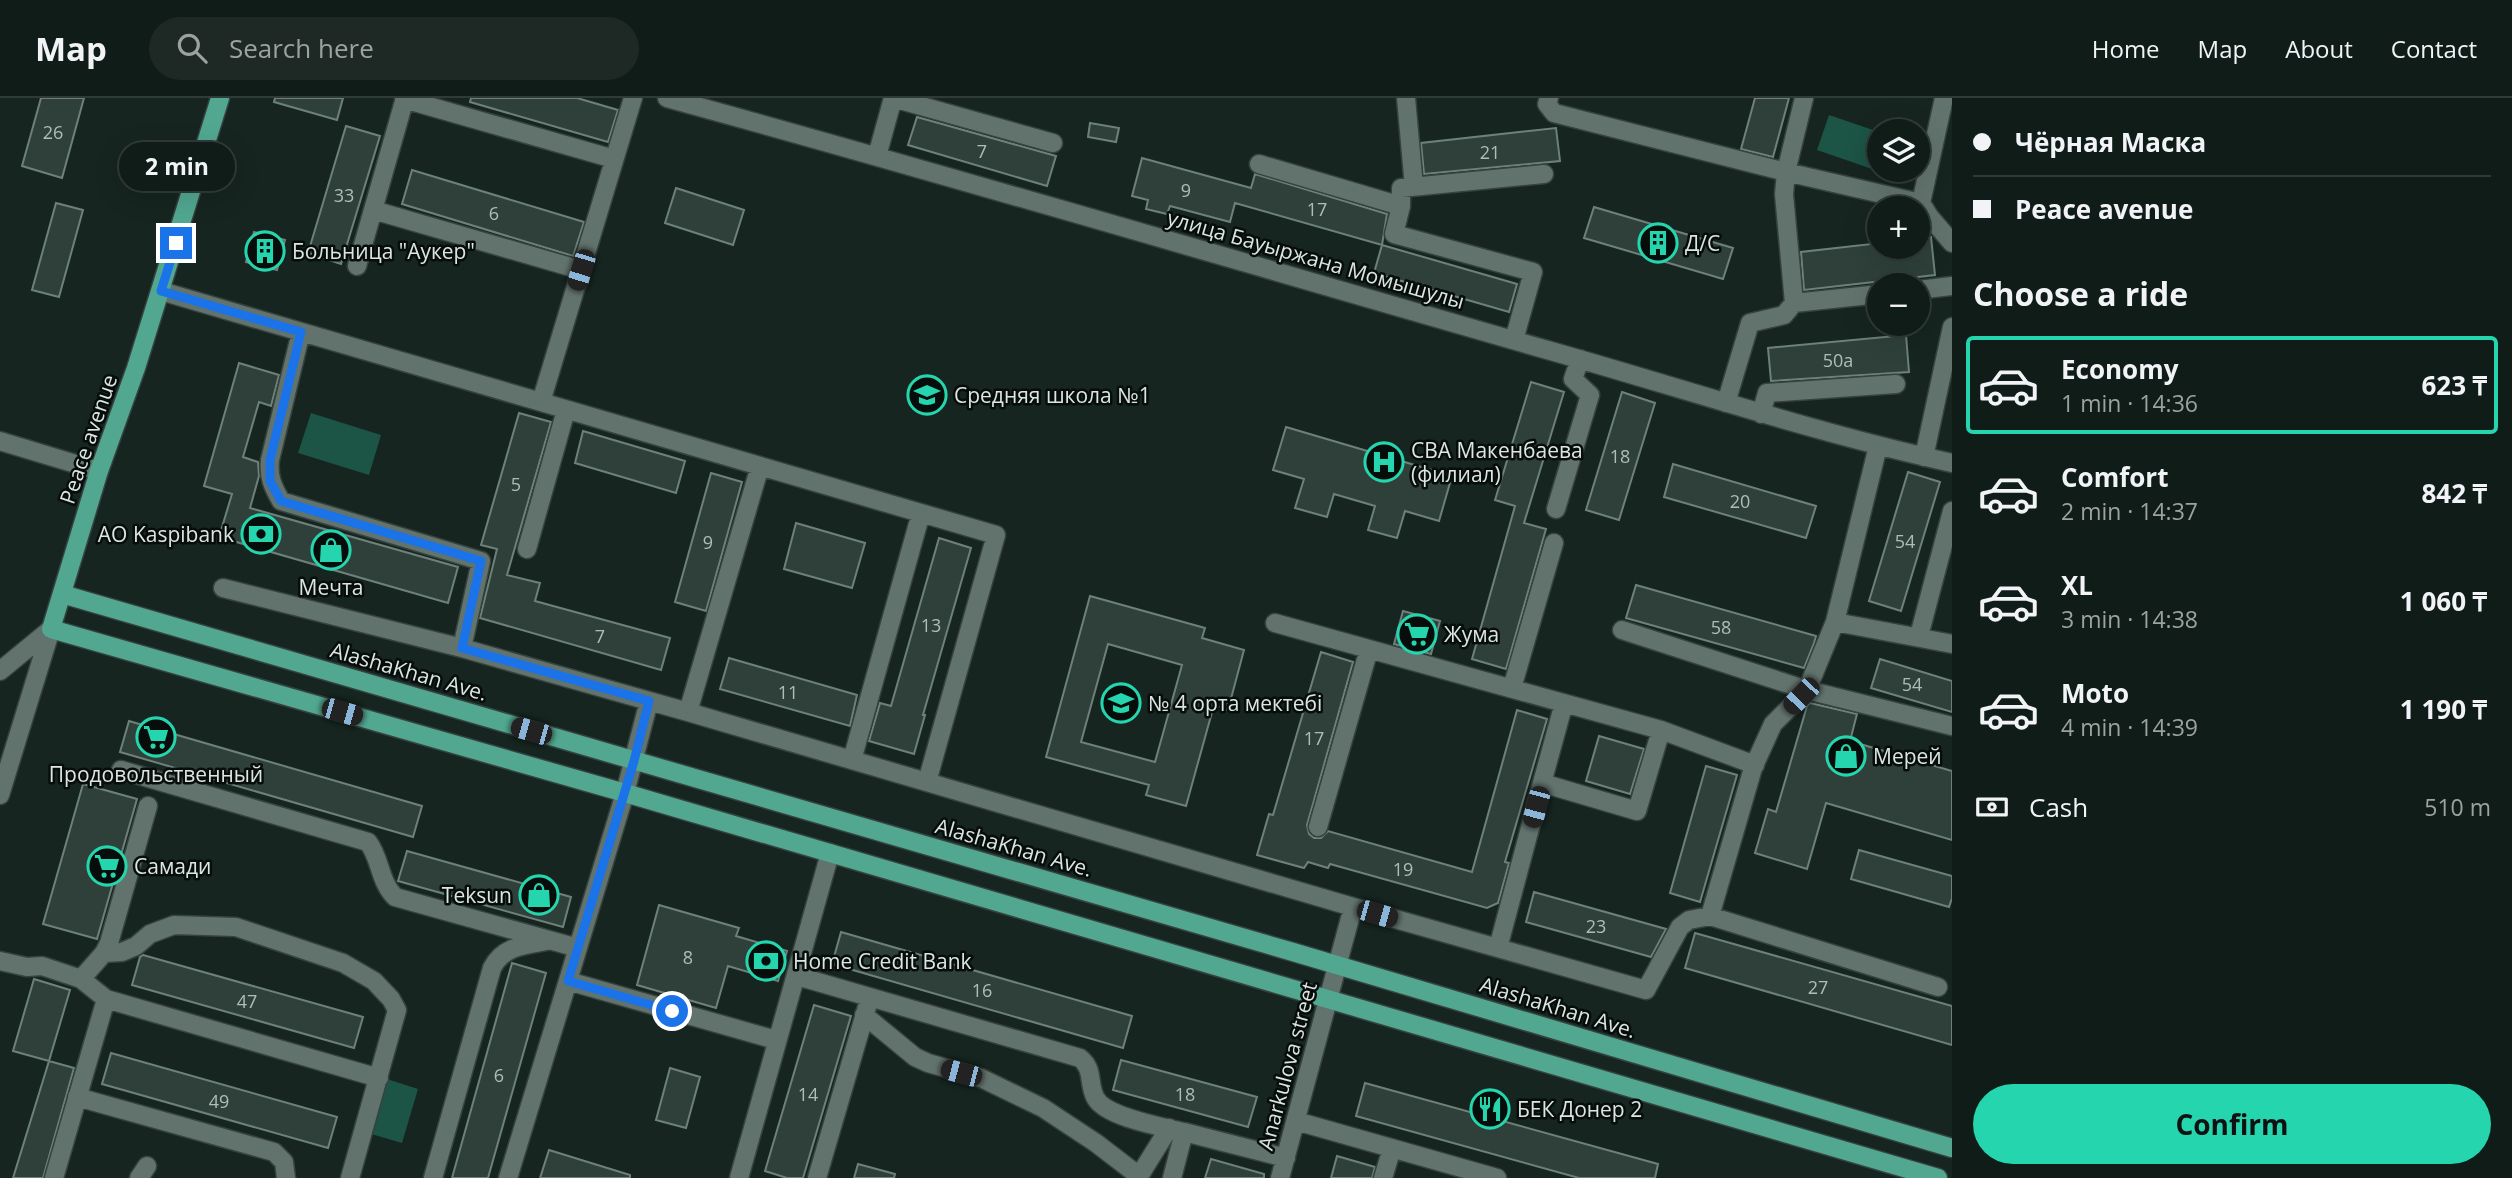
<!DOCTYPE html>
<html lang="en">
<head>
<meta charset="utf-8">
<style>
	:root { --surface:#101c18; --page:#1e2925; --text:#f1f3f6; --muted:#9ca1a2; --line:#303a37; --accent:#25d5ae }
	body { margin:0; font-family:"Open Sans",sans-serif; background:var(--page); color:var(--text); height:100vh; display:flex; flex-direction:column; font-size:26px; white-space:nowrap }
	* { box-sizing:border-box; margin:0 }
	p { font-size:23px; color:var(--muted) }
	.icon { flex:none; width:38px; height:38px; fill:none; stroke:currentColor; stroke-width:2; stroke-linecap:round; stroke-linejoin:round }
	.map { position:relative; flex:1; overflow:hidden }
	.drawer { display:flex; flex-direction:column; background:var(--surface); width:560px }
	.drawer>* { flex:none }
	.guide { display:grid; align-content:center; height:154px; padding:0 21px; background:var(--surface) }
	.buttons { position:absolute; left:1867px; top:21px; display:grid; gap:14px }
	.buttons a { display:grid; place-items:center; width:63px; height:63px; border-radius:50%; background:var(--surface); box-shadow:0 7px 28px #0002,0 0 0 2px var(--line); font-size:35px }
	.end { position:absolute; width:32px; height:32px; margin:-16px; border:9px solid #1a73e8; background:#fff; box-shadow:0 0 0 4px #fff }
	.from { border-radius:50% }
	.bubble { position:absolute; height:49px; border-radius:24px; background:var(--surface); box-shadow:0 7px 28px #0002,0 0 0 2px var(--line); font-size:23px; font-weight:700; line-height:49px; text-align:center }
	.car { position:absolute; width:21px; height:42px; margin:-21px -10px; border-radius:9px; box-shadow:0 0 5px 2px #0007; background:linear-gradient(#222 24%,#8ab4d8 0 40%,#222 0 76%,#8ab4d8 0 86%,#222 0) }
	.guide b { display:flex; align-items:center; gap:24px; height:66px; font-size:26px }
	.guide b+b { border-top:2px solid var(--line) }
	.guide i { width:18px; height:18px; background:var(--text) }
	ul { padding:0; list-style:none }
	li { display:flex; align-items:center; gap:21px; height:98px; margin:0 14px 10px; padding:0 7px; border:4px solid transparent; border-radius:7px }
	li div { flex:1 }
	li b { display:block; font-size:26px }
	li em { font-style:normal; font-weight:700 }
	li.selected { border-color:var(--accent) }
	li>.icon { width:63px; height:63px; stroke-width:1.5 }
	h2 { padding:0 21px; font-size:32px; line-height:84px }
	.pay { display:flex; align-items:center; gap:18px; height:77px; padding:0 21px; font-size:26px }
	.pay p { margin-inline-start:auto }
	.button { display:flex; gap:14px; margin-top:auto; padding:14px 21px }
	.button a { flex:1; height:80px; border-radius:42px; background:var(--accent); color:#111; font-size:28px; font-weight:700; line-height:80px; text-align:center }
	header { display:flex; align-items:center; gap:42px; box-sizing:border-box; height:98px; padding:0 35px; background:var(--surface); border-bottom:2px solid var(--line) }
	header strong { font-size:33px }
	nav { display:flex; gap:38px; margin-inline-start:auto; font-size:24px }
	.search { width:490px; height:63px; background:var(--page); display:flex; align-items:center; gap:18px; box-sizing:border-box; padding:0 24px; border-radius:38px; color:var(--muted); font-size:26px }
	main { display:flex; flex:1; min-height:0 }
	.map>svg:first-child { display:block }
	.green { fill:#1c5445 }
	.building { fill:#2f403a; stroke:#6e807a; stroke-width:2; fill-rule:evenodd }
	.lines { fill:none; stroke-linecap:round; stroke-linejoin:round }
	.minor-casing { stroke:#36423e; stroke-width:21 }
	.major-casing { stroke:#36423e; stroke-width:21 }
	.minor { stroke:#62736d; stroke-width:18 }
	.major { stroke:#51a790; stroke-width:18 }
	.route { stroke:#1a73e8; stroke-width:9 }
	.labels { text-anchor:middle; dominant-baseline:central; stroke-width:5; stroke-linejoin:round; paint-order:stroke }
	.number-label { font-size:18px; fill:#b0bcb8 }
	.poi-label { font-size:21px; fill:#dbe5e2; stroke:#060d0a; text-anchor:start }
	.street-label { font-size:21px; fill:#dbe5e2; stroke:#060d0a }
</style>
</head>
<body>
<header>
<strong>Map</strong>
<div class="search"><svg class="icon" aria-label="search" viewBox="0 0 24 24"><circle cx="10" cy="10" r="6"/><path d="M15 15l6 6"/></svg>Search here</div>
<nav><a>Home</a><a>Map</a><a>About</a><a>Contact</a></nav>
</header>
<main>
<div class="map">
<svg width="1952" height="1080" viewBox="0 0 1952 1080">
	<rect width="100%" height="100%" fill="#162520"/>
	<path class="green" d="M1829,17l50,17v25l-4,13 -58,-20z
		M311,315l70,22 -12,40 -71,-22z
		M387,981l31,10 -16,54 -31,-9z"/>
	<path class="building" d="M41,0h43l-22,80 -40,-12z
		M275,0h68l-6,22 -63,-18z
		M471,0h106l41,12 -10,32 -138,-40z
		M1755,0h34l-16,59 -32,-8z
		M917,19l139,39 -9,30 -139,-41z
		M1090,25l29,5 -3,14 -28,-5z
		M346,28l34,10 -39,128 -33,-11z
		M1556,30l4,33 -136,13 -3,-31z
		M1142,60l109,30 4,-14 132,40 -5,31 -147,-42 -5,19 -60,-16 -3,8 -21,-5 2,-9 -16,-4z
		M412,72l172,52 -11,34 -171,-52z
		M676,90l68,22 -11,35 -68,-22z
		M56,105l27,7 -24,87 -27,-7z
		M1594,109l139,41 -10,31 -139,-41z
		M254,134l31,8 -8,30 -31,-8z
		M1931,139l4,38 -131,15 -3,-38 79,-9v4h38v-9z
		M1382,147l135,39 -8,28 -135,-39z
		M1906,237l3,37 -138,9 -3,-33z
		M239,265l40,12 -8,31 -12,-4 -16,55 15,5 1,14 -9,32 208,59 -10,36 -229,-66 13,-43 -28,-8z
		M1531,284l33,10 -40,131 22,6 -40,140 -34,-10 43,-153 -20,-6z
		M1622,294l33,11 -36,117 -33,-10z
		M519,315l32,9 -44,153 33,8 -5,18 135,37 -9,32 -181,-52 17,-69 -16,-4z
		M1286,329l166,49 -13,45 -34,-10 -8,27 -29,-8 7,-24 -41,-12 -7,23 -32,-9 9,-29 -31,-9z
		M583,333l102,30 -9,32 -101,-30z
		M1673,366l143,42 -10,32 -142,-41z
		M1908,374l32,10 -39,129 -32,-10z
		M711,375l31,9 -36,129 -31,-9z
		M796,425l69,20 -13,45 -68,-19z
		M939,440l32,10 -48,167h2l-11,39 -45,-13 11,-38 11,3z
		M1636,487l180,51 -2,7 -10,25 -178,-50z
		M1090,498l115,32 -3,10 42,12 -16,60 -14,-5 -28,101 -40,-11 3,-10 -103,-28zM1108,546l74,21 -27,97 -74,-20z
		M1403,513l37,10 -9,33 -37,-10z
		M1321,554l32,10 -46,163 2,9 5,4h7l7,-7 144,41 45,-162 30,9 -42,143 4,1 -11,40 -11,5 -157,-44 -2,4 -20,-6 -4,6 -47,-13 12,-41 4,1z
		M729,560l128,37 -7,31 -130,-37z
		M1880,561l72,22v31l-81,-24z
		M1810,605l47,11 -7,27 102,30v69l-126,-37 -19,66 -52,-16 13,-44 8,3 31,-106z
		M129,623l293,85 -9,31 -293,-85z
		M1599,638l45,13 -14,45 -44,-13z
		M1706,668l31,9 -37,127 -30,-9z
		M83,686l54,15 -40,140 -54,-15z
		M1859,752l93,26v22l-3,9 -98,-28z
		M407,753l164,46 -8,30 -165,-46z
		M1534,794l132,37 -15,28 -125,-35z
		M659,807l80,23 -3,8 51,15 -9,30 -50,-15 -12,42 -79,-23z
		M841,834l291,84 -9,32 -291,-84z
		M1695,835l257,73v39l-267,-77z
		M143,857l220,62 -9,31 -222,-63 8,-28z
		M512,865l34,10 -58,205h-36z
		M34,881l36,11 -21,71 -36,-10z
		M814,907l37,11 -48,162h-16l-22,-7z
		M111,955l226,64 -9,31 -226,-64z
		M1121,962l136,37 -9,30 -135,-37z
		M49,963l25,7 -31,110h-30z
		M670,970l30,9 -14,51 -30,-8z
		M1365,985l293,81 -3,14h-76l-223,-62z
		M549,1052l81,25v3h-90z
		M1337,1058l38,11 -3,11h-41z
		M1211,1061l53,15v4h-59z
		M858,1066l37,10 -1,4h-40z"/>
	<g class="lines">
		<g class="minor-casing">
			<path id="minor" d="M667,0c296,81 590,169 884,253 134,38 265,82 401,112
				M1406,0l8,89
				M1549,0l-2,6 7,9 232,59 18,-74
				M1944,0l-23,105 8,13 23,27
				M404,1l210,60
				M877,58l16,-58 160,45
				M1259,66l142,42 -7,28 139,38 -19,68
				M1401,108v-18l143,-14
				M373,112l208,60
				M357,168l48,-168
				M1918,192l34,-4
				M161,193l835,244 -69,247
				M1794,205l-10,-109 2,-22 135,31
				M301,234l-31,128c-2,17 3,27 11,41l200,60 -19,87
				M541,304l92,-304
				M1726,305l24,-80 34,-8 10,-12 86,-9
				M1761,316l6,-21 129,-9
				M0,343l99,30
				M1924,359l28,-130
				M1556,411l34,-114 -17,-16 7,-20
				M527,451l39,-139
				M223,490l239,60 226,64 665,195 293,83 34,-63 9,-7 21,-4 43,-148 20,-44 34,-34 28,-68 43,-176
				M1835,524l117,22
				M1275,525l386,107 94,35
				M1622,532l185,60 145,36
				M1919,538l33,-125
				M0,573l51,-42
				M1512,590l42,-145
				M1564,605l-22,80 95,28 24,-81
				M688,614l72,-246
				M852,662l69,-247
				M121,672l247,72c13,17 11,39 27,55l183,51
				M0,697l51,-166
				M1318,729l51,-178
				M1710,818l228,71
				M1498,850l44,-165
				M104,855l18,-1 14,-6 14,-12 24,-9 62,2 107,36 31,18 17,18 6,11 -47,168
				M0,863l27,6 15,-1 39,13 23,-26 5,-10 39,-137
				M797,878l283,82c14,11 8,25 15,39 9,20 68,30 89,35
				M568,883l208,59
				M106,901l273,79
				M864,917l51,42 13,6 53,15 62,30 53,35 43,33
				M77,999l197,55 10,10 2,16
				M1296,1023l201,57
				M54,1080l52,-179 -25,-20
				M139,1080l8,-12
				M433,1080l59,-210c11,-22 33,-23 55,-27
				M508,1080l117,-385 24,-92
				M739,1080l91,-325
				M817,1080l50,-171
				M1138,1080l31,-50
				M1172,1080l12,-46 102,26
				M1280,1080l73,-271
				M1383,1080l9,-30"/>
		</g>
		<g class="major-casing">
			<path id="major" d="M220,0l-84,270 -37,103 -48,158 574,164 1313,385
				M62,496l1231,358 659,196"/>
		</g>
		<use href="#minor" class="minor"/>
		<use href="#major" class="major"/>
	</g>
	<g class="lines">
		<path class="route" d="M176,145l-15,48 140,41 -31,128v21l11,20 200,60 -19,87 187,53 -15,60 -66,220 104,30"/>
	</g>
	<defs>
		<g id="building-ring" transform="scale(2.0125)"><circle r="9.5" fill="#060d0a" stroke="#25d5ae" stroke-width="1.5"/><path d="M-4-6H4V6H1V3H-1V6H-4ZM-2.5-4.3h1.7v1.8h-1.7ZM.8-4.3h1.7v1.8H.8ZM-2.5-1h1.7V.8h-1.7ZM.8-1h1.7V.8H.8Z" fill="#25d5ae"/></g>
		<g id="school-ring" transform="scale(2.0125)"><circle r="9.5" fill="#060d0a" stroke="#25d5ae" stroke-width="1.5"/><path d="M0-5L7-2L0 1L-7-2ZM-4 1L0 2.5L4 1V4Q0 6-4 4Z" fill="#25d5ae"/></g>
		<g id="hospital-ring" transform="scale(2.0125)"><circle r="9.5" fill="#060d0a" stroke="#25d5ae" stroke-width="1.5"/><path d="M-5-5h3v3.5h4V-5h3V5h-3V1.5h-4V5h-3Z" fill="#25d5ae"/></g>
		<g id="bank-ring" transform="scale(2.0125)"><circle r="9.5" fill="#060d0a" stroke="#25d5ae" stroke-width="1.5"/><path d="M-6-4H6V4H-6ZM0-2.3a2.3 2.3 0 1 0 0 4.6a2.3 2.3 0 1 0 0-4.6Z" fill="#25d5ae"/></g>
		<g id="shop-ring" transform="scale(2.0125)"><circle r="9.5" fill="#060d0a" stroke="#25d5ae" stroke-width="1.5"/><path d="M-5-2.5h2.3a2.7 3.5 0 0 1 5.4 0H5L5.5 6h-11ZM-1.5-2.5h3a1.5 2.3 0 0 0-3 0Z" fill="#25d5ae"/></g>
		<g id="supermarket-ring" transform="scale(2.0125)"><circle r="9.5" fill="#060d0a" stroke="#25d5ae" stroke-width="1.5"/><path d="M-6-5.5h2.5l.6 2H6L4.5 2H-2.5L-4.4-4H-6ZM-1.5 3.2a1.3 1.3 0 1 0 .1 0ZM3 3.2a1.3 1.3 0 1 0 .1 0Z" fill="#25d5ae"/></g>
		<g id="restaurant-ring" transform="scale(2.0125)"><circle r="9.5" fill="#060d0a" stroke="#25d5ae" stroke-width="1.5"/><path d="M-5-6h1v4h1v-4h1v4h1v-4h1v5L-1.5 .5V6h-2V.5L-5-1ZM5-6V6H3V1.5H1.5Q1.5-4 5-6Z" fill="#25d5ae"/></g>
	</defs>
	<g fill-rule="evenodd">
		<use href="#building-ring" x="1658" y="145"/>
		<use href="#building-ring" x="265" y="153"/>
		<use href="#school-ring" x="927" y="297"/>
		<use href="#hospital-ring" x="1384" y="364"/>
		<use href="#bank-ring" x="261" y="436"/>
		<use href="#shop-ring" x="331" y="452"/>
		<use href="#supermarket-ring" x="1417" y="536"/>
		<use href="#school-ring" x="1121" y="605"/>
		<use href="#supermarket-ring" x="156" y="639"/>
		<use href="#shop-ring" x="1846" y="658"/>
		<use href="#supermarket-ring" x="107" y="768"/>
		<use href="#shop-ring" x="539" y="797"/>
		<use href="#bank-ring" x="766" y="863"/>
		<use href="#restaurant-ring" x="1490" y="1011"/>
	</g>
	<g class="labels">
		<g class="number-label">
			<text x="53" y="34">26</text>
			<text x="982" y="53">7</text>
			<text x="1490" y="54">21</text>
			<text x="1186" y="92">9</text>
			<text x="344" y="97">33</text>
			<text x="1317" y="111">17</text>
			<text x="494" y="115">6</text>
			<text x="1838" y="262">50а</text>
			<text x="1620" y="358">18</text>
			<text x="516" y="386">5</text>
			<text x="1740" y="403">20</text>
			<text x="1905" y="443">54</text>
			<text x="708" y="444">9</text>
			<text x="931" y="527">13</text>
			<text x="1721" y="529">58</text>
			<text x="600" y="538">7</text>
			<text x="1912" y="586">54</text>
			<text x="788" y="594">11</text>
			<text x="1314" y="640">17</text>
			<text x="1403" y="771">19</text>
			<text x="1596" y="828">23</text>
			<text x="688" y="859">8</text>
			<text x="1818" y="889">27</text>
			<text x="982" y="892">16</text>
			<text x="247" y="903">47</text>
			<text x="499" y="977">6</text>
			<text x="808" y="996">14</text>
			<text x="1185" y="996">18</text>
			<text x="219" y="1003">49</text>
		</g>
		<g class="poi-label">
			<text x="1685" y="145">Д/С</text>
			<text x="292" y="153">Больница "Аукер"</text>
			<text x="954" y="297">Средняя школа №1</text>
			<text x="1411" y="352">СВА Макенбаева<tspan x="1411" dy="24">(филиал)</tspan></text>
			<text x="234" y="436" text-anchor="end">AO Kaspibank</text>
			<text x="331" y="489" text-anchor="middle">Мечта</text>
			<text x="1444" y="536">Жума</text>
			<text x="1148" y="605">№ 4 орта мектебі</text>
			<text x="1873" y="658">Мерей</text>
			<text x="156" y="676" text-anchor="middle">Продовольственный</text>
			<text x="134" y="768">Самади</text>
			<text x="512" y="797" text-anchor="end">Teksun</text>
			<text x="793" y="863">Home Credit Bank</text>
			<text x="1517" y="1011">БЕК Донер 2</text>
		</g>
		<g class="street-label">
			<text transform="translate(1316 161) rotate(16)">улица Бауыржана Момышулы</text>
			<text transform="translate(88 341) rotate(-71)">Peace avenue</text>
			<text transform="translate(409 573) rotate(16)">AlashaKhan Ave.</text>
			<text transform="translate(1014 749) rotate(16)">AlashaKhan Ave.</text>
			<text transform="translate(1558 909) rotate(17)">AlashaKhan Ave.</text>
			<text transform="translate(1287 968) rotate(-75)">Anarkulova street</text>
		</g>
	</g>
</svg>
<div class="buttons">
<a><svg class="icon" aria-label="layers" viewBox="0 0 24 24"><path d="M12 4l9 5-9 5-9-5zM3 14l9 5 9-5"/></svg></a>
<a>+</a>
<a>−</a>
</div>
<i class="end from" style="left:672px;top:913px"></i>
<i class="end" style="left:176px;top:145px"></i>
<div class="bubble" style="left:119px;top:44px;width:116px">2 min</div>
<i class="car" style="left:581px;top:172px;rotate:197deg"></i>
<i class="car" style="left:1801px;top:598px;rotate:224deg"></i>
<i class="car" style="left:342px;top:614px;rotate:106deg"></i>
<i class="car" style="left:531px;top:633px;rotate:286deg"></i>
<i class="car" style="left:1536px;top:709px;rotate:195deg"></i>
<i class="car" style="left:1377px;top:816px;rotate:106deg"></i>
<i class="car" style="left:961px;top:975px;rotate:285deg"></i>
</div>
<section class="drawer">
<div class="guide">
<b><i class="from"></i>Чёрная Маска</b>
<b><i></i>Peace avenue</b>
</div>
<h2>Choose a ride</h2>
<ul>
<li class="selected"><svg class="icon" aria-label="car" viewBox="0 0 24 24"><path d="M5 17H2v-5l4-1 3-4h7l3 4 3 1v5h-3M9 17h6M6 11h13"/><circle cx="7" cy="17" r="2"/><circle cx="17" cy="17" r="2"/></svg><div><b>Economy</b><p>1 min · 14:36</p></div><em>623 ₸</em></li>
<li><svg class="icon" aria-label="car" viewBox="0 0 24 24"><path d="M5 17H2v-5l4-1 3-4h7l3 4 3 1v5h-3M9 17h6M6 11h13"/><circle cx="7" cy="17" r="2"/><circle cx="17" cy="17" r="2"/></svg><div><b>Comfort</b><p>2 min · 14:37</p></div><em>842 ₸</em></li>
<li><svg class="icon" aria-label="car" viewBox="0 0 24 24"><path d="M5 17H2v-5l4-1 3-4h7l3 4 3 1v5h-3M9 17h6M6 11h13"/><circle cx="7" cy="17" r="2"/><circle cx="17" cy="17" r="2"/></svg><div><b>XL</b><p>3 min · 14:38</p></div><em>1 060 ₸</em></li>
<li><svg class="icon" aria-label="car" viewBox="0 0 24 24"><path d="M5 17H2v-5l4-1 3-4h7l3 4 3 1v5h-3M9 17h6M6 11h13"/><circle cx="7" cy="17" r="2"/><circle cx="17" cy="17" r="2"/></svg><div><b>Moto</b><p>4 min · 14:39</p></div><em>1 190 ₸</em></li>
</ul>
<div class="pay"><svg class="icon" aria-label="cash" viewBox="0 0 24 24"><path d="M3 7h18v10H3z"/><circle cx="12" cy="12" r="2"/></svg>Cash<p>510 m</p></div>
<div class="button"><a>Confirm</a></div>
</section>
</main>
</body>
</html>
